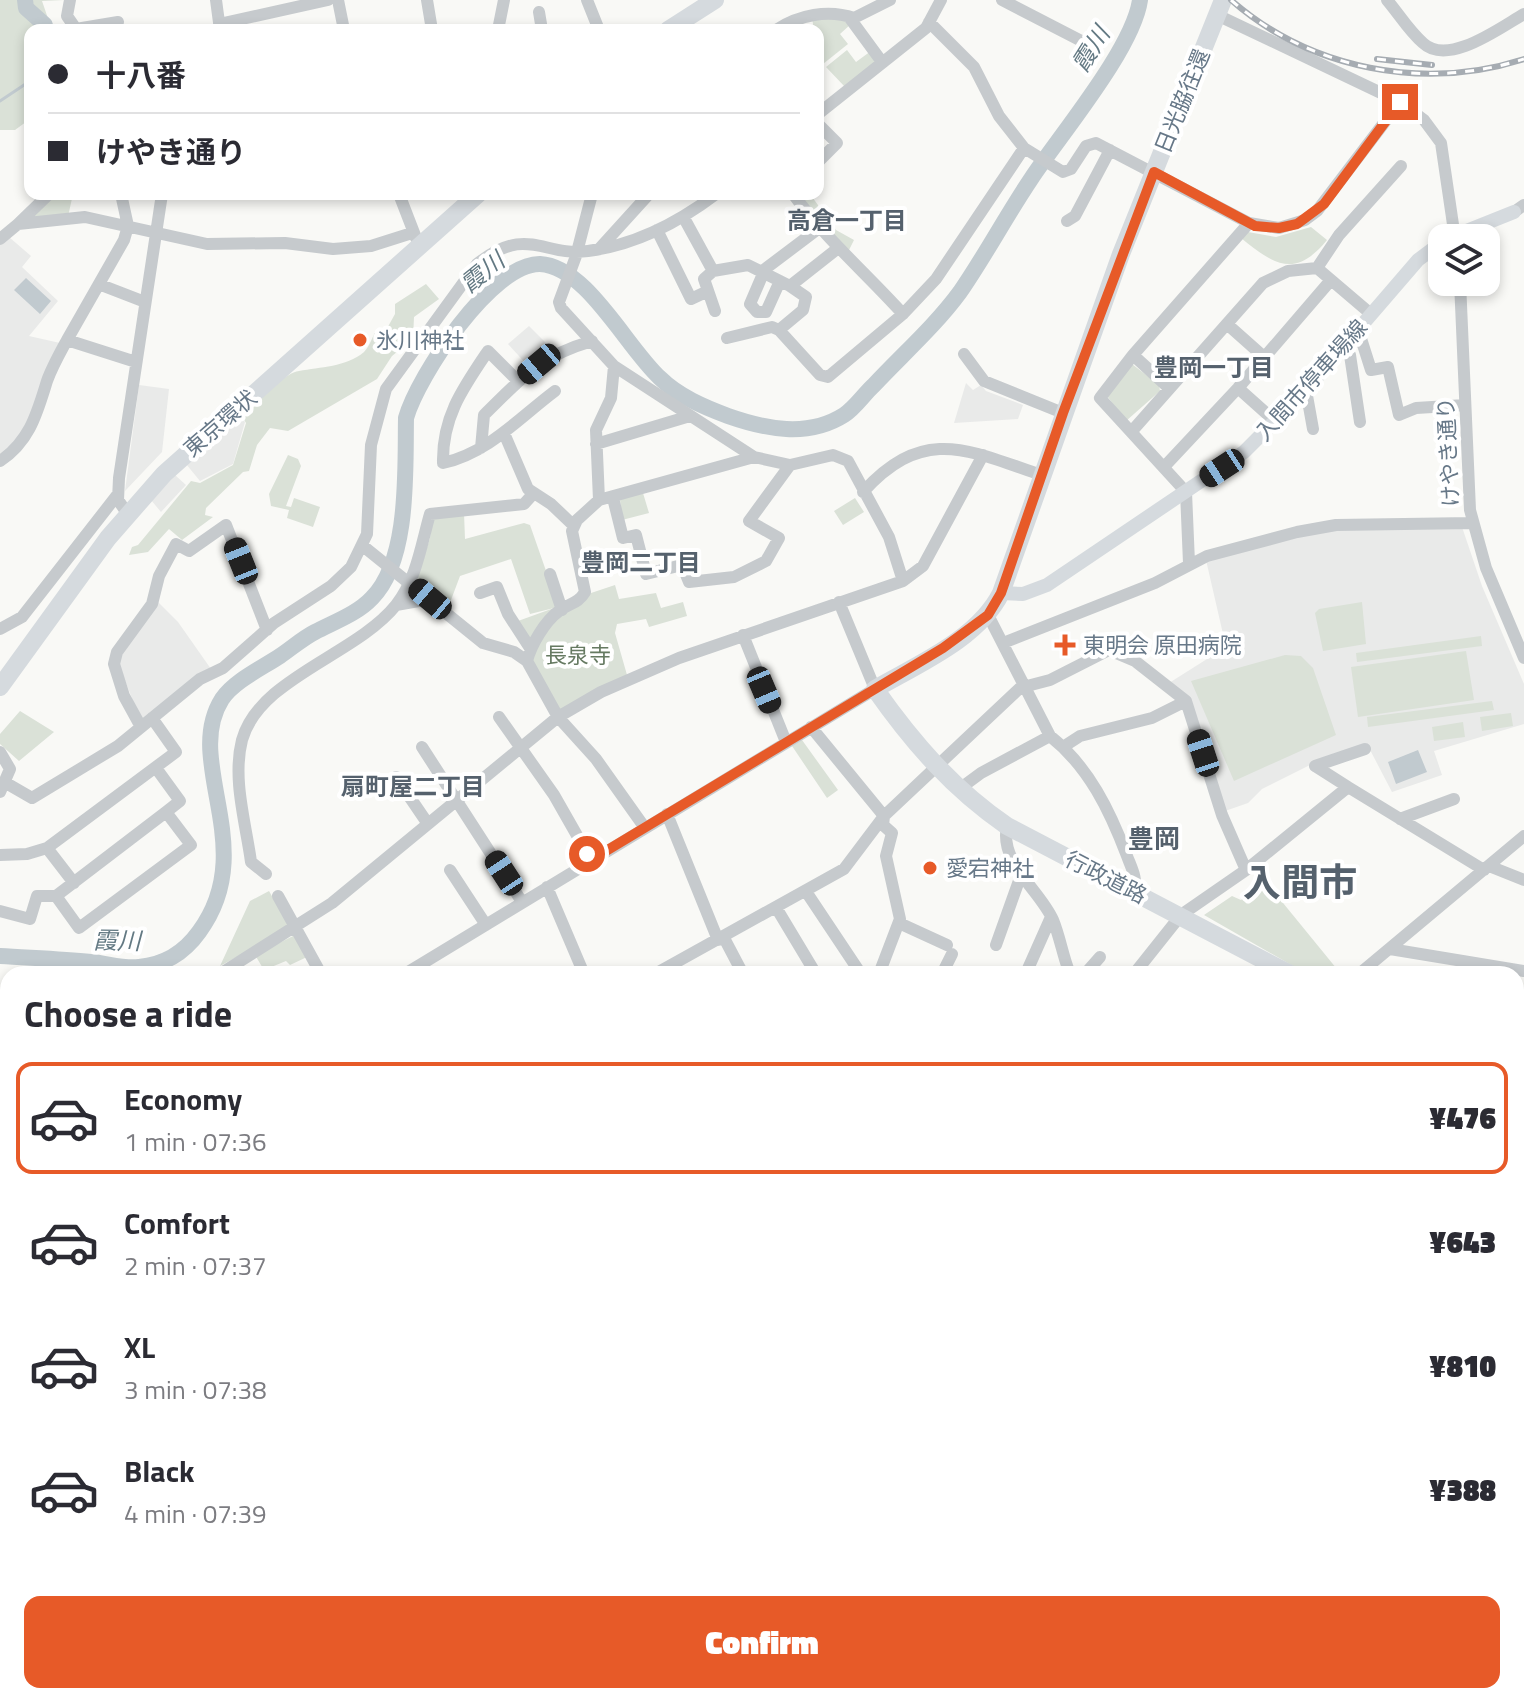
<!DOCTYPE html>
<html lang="en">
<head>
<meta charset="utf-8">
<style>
	:root { --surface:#fff; --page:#f2f2f3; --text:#2b2b33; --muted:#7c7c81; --line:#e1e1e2; --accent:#e75a28 }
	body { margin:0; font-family:"Titillium Web","Noto Sans JP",sans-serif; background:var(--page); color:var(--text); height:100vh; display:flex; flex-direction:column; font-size:30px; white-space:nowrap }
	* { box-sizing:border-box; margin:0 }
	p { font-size:26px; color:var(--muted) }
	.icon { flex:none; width:44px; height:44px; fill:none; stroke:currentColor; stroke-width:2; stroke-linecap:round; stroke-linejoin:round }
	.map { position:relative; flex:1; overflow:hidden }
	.sheet { position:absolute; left:0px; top:966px; width:1524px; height:738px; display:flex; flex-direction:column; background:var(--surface); border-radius:24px 24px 0 0; box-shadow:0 4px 12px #0003 }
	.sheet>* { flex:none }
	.guide { position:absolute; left:24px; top:24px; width:800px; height:176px; border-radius:16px; box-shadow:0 4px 12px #0003; display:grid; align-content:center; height:176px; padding:0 24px; background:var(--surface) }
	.tools { position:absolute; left:1428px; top:224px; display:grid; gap:16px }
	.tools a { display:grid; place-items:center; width:72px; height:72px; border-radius:16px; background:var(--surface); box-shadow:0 4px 12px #0003; font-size:40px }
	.end { position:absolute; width:36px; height:36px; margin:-18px; border:10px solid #e75a28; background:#fff; box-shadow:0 0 0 4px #fff }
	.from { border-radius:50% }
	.car { position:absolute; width:24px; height:48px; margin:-24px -12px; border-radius:10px; box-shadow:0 0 6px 2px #0007; background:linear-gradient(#222 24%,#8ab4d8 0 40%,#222 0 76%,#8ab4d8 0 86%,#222 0) }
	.guide b { display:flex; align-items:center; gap:28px; height:76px; font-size:30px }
	.guide b+b { border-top:2px solid var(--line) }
	.guide i { width:20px; height:20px; background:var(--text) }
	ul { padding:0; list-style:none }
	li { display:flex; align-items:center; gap:24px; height:112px; margin:0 16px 12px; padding:0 8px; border:4px solid transparent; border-radius:16px }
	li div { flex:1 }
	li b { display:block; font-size:30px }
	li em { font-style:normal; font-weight:800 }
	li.selected { border-color:var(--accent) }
	li>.icon { width:72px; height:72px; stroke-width:1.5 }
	h2 { padding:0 24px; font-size:36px; line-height:96px }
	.button { display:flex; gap:16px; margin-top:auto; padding:16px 24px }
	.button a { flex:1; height:92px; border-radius:16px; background:var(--accent); color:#fff; font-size:32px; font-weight:800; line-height:92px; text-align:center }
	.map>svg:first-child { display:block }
	.built { fill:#e9eae9 }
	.green { fill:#dae1d7 }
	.water { fill:#c1cacf }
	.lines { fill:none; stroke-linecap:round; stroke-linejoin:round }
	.stream { stroke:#c1cacf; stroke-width:3 }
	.river { stroke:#c1cacf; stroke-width:16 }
	.minor { stroke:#c6cacd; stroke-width:12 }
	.major { stroke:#d5dade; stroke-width:14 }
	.highway { stroke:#d5dade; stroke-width:18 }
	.rail-casing { stroke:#a6acb2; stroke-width:6 }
	.rail { stroke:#fff; stroke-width:3; stroke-dasharray:9; stroke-linecap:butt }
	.route { stroke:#e75a28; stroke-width:10 }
	.poi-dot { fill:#e75a28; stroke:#fff; stroke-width:3 }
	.labels { text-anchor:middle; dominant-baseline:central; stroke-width:8; stroke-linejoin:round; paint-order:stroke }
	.street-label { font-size:22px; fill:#677888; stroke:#fff }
	.poi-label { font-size:22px; fill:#677888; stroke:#fff; text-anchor:start }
	.park-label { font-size:22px; fill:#667a62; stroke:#fff }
	.water-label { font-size:24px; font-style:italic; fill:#637983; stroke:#fff }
	.neighbourhood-label { font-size:24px; font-weight:bold; fill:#55616d; stroke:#fff }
	.quarter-label { font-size:26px; font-weight:bold; fill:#55616d; stroke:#fff }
	.town-label { font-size:38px; font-weight:bold; fill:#55616d; stroke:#fff }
</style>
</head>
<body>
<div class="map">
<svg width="1524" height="1703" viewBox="0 0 1524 1703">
	<rect width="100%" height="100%" fill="#f9f9f6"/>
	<path class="built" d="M9,237l22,19 -9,11 36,34 -29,35 31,7 -27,70 -14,24 -19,17v-212z
		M529,326l24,24 -24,17 -21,-23z
		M966,383l7,7 8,-5 5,6 37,14 -5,14 -64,4z
		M139,385l30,4 -7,63 -37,39z
		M240,416l5,6 -12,42 -33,17 -14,-17z
		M175,475l11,10 -25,27 -10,-12z
		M1462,527l20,59 42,98v40l-90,27 8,24 -50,17 -24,-46 -56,18 -50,25 -14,14 -23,8 -36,-112 -20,-16 57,-36 -20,-87 39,-12 100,-20z
		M156,600l22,22 33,47 -70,52 -25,-63z"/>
	<path class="green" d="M0,0h64l-22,1 10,29h-22v89l-15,11h-15z
		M835,16l16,8 -11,10 8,10 -25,20 -5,-6v-28h-4l-2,-12z
		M847,50l9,12 15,-11 7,10 -33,26 -19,-20z
		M41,194h32l-6,27 -39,-1z
		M797,194h13l26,36 18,10 -6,12z
		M1311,227l16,13c-31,38 -52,26 -86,-2l7,-6 28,5z
		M426,284l13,15 -25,18 -1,22 -21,17 -15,23 -89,52 -18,-3 -13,17 -8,26 -6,1 -37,36 -1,7 8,2 -31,23 -13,-11 -21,23 -19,3 3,-8 6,-2 53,-64 9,2 33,-18 13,-42 -3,-5c13,-13 38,-44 56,-47 21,-4 47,-4 65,-19 6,-6 8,-15 12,-21l9,1 10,-18v-10z
		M1132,364l27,21 1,6 -34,30 -19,-25z
		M288,455l10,4 3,7 -15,40 5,1 3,-9 26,9 -7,20 -26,-9 2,-8 -18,-4 -2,-12z
		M643,493l6,20 -27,7 -2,-21z
		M855,498l9,14 -21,13 -9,-14z
		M464,513l1,26 59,-16 6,2 29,83 -27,34 -14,-21 36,-13 -24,6 -19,-55 -51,17 -12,32 -32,-26 14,-44 2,-19z
		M615,585l4,14 37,-6 5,15 22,-6 4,14 -38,11 -3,-8 -29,5 -2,9 12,42 -67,35 -28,-49 1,-11 23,-30 32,-26z
		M1362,602l4,42 -43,7 -8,-38 4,-4z
		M1481,636l1,10 -125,16 -1,-9z
		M1466,651l8,49 -116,17 -7,-50z
		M1285,655l16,1 12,12 23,67 -102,46 -43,-100z
		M1492,701l2,9 -126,17 -1,-10z
		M20,711l34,21 -35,29 -19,-17v-10z
		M1511,713l2,13 -31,5 -2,-14z
		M1463,722l2,15 -31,4 -2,-14z
		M802,740l36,50 -11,8 -35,-52z
		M1265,881l76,93h-34l-103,-59 28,-19 9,4z
		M269,891l21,37 -70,38 30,-65z
		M295,935l12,22 -17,8 -4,-4 -22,9 -9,-15z
		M1524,1401v90l-8,5v-92z
		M1524,1674v29h-72l17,-7h47v-19z"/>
	<path class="water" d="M26,278l25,23 -11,13 -26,-24z
		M1418,750l9,22 -31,12 -8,-22z"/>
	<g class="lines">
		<path class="stream" d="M45,25l1,5
			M0,101l30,-20"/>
		<path class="river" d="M25,0l1,8 19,17
			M0,956c30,2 61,3 91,6 15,1 32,7 48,5 24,-2 45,-14 60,-35 62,-84 -17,-170 23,-233 12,-18 40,-31 58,-43 12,-8 23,-18 35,-24 19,-10 42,-18 57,-34 38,-38 33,-130 34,-180 12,-42 86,-155 134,-154 46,2 87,84 120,114 18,18 44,29 68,38 37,13 80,22 116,-1 11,-7 20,-21 30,-30 29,-31 61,-59 86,-93 25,-36 46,-76 71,-113 29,-44 102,-130 109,-179"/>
		<path class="minor" d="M70,0l-3,16 9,13 42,-7
			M216,0l4,30
			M338,0l6,30
			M427,0l5,30
			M587,0l12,30
			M1002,0l95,49
			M1387,0c12,14 22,31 36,43 25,24 78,-16 101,-29
			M539,12l3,18
			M1217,15l183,87
			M849,17l33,45
			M929,22l45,45 25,49 25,32 39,24 8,-3 15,-23 10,-3 153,80 30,5 26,-8 12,-9 83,-109 24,18 17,23 14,95
			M219,24l109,-24
			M498,30l6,-30
			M776,30c23,-15 52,-21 78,-12l36,-18
			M818,114l108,-86 15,-28
			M818,124l19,19 -19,19
			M399,194l17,44
			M592,194l-16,62 -17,46 2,6 53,58 140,91 36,8 43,-10 15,6 41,76 14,44
			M793,194c33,45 73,79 110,120
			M1514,212l10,-7
			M684,218l29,53 35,-6 42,21 47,-37
			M1067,221l8,-5 35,-66
			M18,224l31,-30
			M657,230l34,69 17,-8
			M0,239l18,-15 67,-7 122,27 78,-1 48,6 38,-3 41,-13
			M600,248l49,-54
			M1317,268l22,-33 62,-69
			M713,271l-9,8 11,32
			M780,281l-14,31h-9l-7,-8 15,-35 53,-40
			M1460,282l10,228 16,58 38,90
			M101,285l44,17
			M1228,325l36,32
			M1358,329l13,41 17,-3 11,48 17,-7 49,-3
			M779,330l24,-20 3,-13 -16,-11
			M727,338l45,-11 7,3 41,45 8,2 75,-63 33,-35 88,-131
			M67,340l57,-100 4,-14 -7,-32
			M1343,347l7,8 10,67
			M964,354l20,27 79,32
			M1133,355l36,33
			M518,381l-30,-30c-25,37 -46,66 -45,112 45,-10 76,-45 112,-72
			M1238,388l38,34
			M1306,390l7,39
			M1132,431l131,-148 25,-12 29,-3 54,46
			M504,433l24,56 23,15 22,21
			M596,444l94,-28
			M481,448l3,-33c39,-38 54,-58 108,-74
			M0,461c30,-20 37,-48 47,-80 5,-14 13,-28 20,-41l69,22
			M1164,467l74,-79 93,-108
			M863,492c61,-67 105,-42 178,-17
			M613,498l10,40 13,-3 10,39 36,-9 7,17 45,-5 32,-16 13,-23 -30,-17 41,-56
			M599,500l-3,-70 15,-32 3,-32
			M127,513l-9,-13 1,-22 43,-284
			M363,546l120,97 31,9 13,9 31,56 38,42 49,69
			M1189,563l-3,-71 -86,-94 33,-43 116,-132
			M550,574l12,36
			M480,593l17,-6 11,27 22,34
			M396,605l34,-6
			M988,615l62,121c39,31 60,75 77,120 4,11 11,23 7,35
			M0,629l22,-12 96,-123
			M743,635l43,107
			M1003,643l152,-60 52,-27 90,-24 39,-7 136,-2
			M527,661c4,-16 18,-40 32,-50 10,-8 19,-7 26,-19l-13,-61 5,-11 22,-20 155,-43
			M1027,686l23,-6 59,-30 26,11 51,40 36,114 24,55
			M499,717l55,78 37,65
			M141,727l-17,-31 -10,-32 3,-12 35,-48 7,-28 17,-32 13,7 37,-26 41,105
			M811,727l73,89 -1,9 9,8 -6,23 14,63 -21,55
			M422,747l100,155
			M1063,747l17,-11 72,-18 34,-17
			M0,752l10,17 -10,23
			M1315,766l50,-17
			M1315,766l33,21
			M156,768l24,33 -14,11 -110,84 23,32 112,-83 -25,-33
			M396,777l32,47
			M6,783l26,15 86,-52 82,-67 23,-11 51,-45 57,-37 20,-19 16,-33 4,-89 15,-56 91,-125c51,-40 65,-7 111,-13 47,-6 91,-29 128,-57
			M958,790l23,-17 69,-37
			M667,814l51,126
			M1400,819l54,-20
			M1007,826c-8,37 33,64 46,94 7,17 10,37 17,54
			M47,848l27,35
			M0,855l27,-1 20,-6 129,-96 -24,-34
			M1489,866l35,14
			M450,870l36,55
			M266,874l-15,-12c-5,-38 -19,-83 -9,-122 17,-62 114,-85 154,-135 21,-27 25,-60 34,-91l94,-10 9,-10
			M547,887l37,87
			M807,893l54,81
			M278,896l43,78
			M777,909l39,65
			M0,911l30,8 7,-23h19
			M899,923l48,22
			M723,936l20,38
			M996,945l25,-70
			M1390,949l134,22
			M1027,971l24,-54
			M220,974l112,-71 226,-186 43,-25 78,-34 224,-77 20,-15 60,-111
			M405,974l470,-285 -36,-87
			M655,974l189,-105 40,-53 138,-130
			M756,974h7
			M942,974l10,-20
			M1085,974l15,-17
			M1134,974l47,-59 65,-45 102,-83 136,83
			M1359,974l165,-138
			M1516,1033l4,24
			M0,1052l8,-1
			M1516,1146l8,-9
			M0,1262h8
			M0,1289l8,-7
			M1516,1313l8,-6
			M1516,1392l8,-3
			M3,1451l5,11
			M1516,1567l8,23
			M0,1625l8,-4
			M1516,1674l8,-3
			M341,1696l2,7
			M392,1696l1,7
			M542,1696l1,7
			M656,1696l1,7
			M797,1696l2,7
			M875,1696l3,7
			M1128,1696l3,7
			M1214,1696l2,7
			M1317,1696l3,7
			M1354,1696l3,7
			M1393,1696l3,7
			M213,1703l3,-7
			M738,1703l18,-7
			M959,1703l22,-4 15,4
			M1055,1703l18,-7
			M1442,1703l18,-7"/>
		<path class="major" d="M1449,238l65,-26
			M1001,593l22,1 24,-9 197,-133 62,-62 112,-130 24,-18"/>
		<path class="highway" d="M1223,0l-102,254 -120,339c-23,46 -83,71 -126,96 38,54 78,100 132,137l283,148
			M668,30l47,-30
			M0,687l108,-149 56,-64 314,-280
			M1516,1176l8,8"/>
		<g class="rail-casing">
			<path id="rail" d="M1231,0c80,70 193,91 293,59
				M1377,59l55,6"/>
		</g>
		<use href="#rail" class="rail"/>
	</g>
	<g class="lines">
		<path class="route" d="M587,854l4,6 352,-212 45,-33 13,-22 62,-180 91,-241 101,54 24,2 18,-4 27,-20 76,-102"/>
	</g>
	<g class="poi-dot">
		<circle cx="360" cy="340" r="8"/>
		<path d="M1061 633h8v8h8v8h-8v8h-8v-8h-8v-8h8z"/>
		<circle cx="930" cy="868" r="8"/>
	</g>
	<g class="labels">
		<g class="street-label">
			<text transform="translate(1182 101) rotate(-68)">日光脇往還</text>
			<text transform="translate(1311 380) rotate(-48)">入間市停車場線</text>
			<text transform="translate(220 423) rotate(-41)">東京環状</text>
			<text transform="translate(1448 452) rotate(-93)">けやき通り</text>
			<text transform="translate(1106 877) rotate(27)">行政道路</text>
		</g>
		<g class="poi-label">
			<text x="376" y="340">氷川神社</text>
			<text x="1083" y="645">東明会 原田病院</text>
			<text x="946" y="868">愛宕神社</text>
		</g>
		<g class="park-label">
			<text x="578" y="655">長泉寺</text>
		</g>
		<g class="water-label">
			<text transform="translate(1090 49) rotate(-58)">霞川</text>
			<text transform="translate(482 272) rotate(-39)">霞川</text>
			<text transform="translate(117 940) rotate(1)">霞川</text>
		</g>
		<g class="neighbourhood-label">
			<text x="847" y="220">高倉一丁目</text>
			<text x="1214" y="367">豊岡一丁目</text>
			<text x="641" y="562">豊岡二丁目</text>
			<text x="413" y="786">扇町屋二丁目</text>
		</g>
		<g class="quarter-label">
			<text x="1154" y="838">豊岡</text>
		</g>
		<g class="town-label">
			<text x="1300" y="882">入間市</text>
		</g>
	</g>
</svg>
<div class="tools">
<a><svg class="icon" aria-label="layers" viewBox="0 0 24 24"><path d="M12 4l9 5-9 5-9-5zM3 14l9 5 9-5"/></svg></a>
</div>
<i class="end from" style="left:587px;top:854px"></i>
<i class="end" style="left:1400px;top:102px"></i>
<i class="car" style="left:539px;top:364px;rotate:230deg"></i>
<i class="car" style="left:1222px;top:468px;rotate:237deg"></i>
<i class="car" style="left:241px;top:561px;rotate:338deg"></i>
<i class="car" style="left:430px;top:599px;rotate:310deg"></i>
<i class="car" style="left:764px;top:690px;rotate:157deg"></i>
<i class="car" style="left:1203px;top:753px;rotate:342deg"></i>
<i class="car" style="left:504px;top:873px;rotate:327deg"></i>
<div class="guide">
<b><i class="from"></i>十八番</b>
<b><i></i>けやき通り</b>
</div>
<section class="sheet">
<h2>Choose a ride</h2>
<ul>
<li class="selected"><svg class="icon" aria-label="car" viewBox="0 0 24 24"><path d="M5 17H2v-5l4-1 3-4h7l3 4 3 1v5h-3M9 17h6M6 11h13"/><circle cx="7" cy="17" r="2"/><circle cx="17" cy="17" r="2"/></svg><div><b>Economy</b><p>1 min · 07:36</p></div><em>¥476</em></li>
<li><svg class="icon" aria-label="car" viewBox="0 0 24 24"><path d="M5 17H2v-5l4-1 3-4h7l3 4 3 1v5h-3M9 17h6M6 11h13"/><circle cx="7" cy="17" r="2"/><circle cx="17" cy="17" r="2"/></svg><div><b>Comfort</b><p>2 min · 07:37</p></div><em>¥643</em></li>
<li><svg class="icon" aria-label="car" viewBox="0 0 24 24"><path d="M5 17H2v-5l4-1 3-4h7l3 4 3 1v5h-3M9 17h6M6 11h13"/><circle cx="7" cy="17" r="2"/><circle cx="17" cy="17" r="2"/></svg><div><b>XL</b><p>3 min · 07:38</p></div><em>¥810</em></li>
<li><svg class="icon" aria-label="car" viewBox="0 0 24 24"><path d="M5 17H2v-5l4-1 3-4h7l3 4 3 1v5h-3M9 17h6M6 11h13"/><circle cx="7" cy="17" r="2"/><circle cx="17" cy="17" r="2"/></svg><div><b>Black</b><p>4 min · 07:39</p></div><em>¥388</em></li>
</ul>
<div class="button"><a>Confirm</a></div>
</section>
</div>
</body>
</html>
